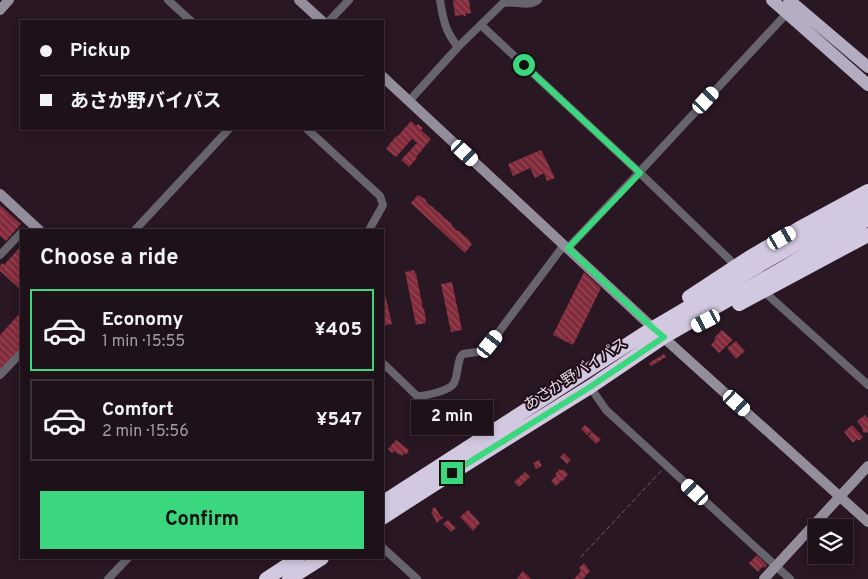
<!DOCTYPE html>
<html lang="en">
<head>
<meta charset="utf-8">
<style>
	:root { --surface:#1f111a; --page:#2c1f27; --text:#f1f3f6; --muted:#a19da2; --line:#3c3139; --accent:#3bd77f }
	body { margin:0; font-family:Overpass,"Noto Sans JP",sans-serif; background:var(--page); color:var(--text); height:100vh; display:flex; flex-direction:column; font-size:19px; white-space:nowrap }
	* { box-sizing:border-box; margin:0 }
	p { font-size:16px; color:var(--muted) }
	.icon { flex:none; width:28px; height:28px; fill:none; stroke:currentColor; stroke-width:2; stroke-linecap:round; stroke-linejoin:round }
	.map { position:relative; flex:1; overflow:hidden }
	.panel { position:absolute; left:20px; top:229px; width:364px; height:330px; display:flex; flex-direction:column; background:var(--surface); border-radius:0px; box-shadow:0 2px 8px #0003,0 0 0 1px var(--line) }
	.panel>* { flex:none }
	.banner { position:absolute; left:20px; top:20px; width:364px; height:110px; border-radius:0px; box-shadow:0 2px 8px #0003,0 0 0 1px var(--line); display:grid; align-content:center; height:110px; padding:0 20px; background:var(--surface) }
	.tools { position:absolute; left:808px; top:519px; display:grid; gap:10px }
	.tools a { display:grid; place-items:center; width:45px; height:45px; border-radius:0px; background:var(--surface); box-shadow:0 2px 8px #0003,0 0 0 1px var(--line); font-size:25px }
	.end { position:absolute; width:22px; height:22px; margin:-11px; border:6px solid #3bd77f; background:#111; box-shadow:0 0 0 2px #111 }
	.from { border-radius:50% }
	.bubble { position:absolute; height:35px; border-radius:0px; background:var(--surface); box-shadow:0 2px 8px #0003,0 0 0 1px var(--line); font-size:16px; font-weight:700; line-height:35px; text-align:center }
	.car { position:absolute; width:15px; height:30px; margin:-15px -8px; border-radius:6px; box-shadow:0 0 4px 1px #0007; background:linear-gradient(#fff 24%,#345 0 40%,#fff 0 76%,#345 0 86%,#fff 0) }
	.banner b { display:flex; align-items:center; gap:18px; height:48px; font-size:19px }
	.banner b+b { border-top:1px solid var(--line) }
	.banner i { width:12px; height:12px; background:var(--text) }
	ul { padding:0; list-style:none }
	li { display:flex; align-items:center; gap:15px; height:82px; margin:0 10px 8px; padding:0 10px; border:2px solid var(--line); border-radius:0px }
	li div { flex:1 }
	li b { display:block; font-size:19px }
	li em { font-style:normal; font-weight:700 }
	li.active { border-color:var(--accent) }
	li>.icon { width:45px; height:45px; stroke-width:1.5 }
	h2 { padding:0 20px; font-size:22px; line-height:60px }
	.primary-button { display:flex; gap:10px; margin-top:auto; padding:10px 20px }
	.primary-button a { flex:1; height:58px; border-radius:0px; background:var(--accent); color:#111; font-size:20px; font-weight:700; line-height:58px; text-align:center }
	.map>svg:first-child { display:block }
	.building { fill:url(#building-back-hatch) }
	.lines { fill:none; stroke-linecap:round; stroke-linejoin:round }
	.path { stroke:#6e5e69; stroke-width:1; stroke-dasharray:5 2.5; stroke-linecap:butt }
	.street { stroke:#68646e; stroke-width:8 }
	.secondary { stroke:#938d9c; stroke-width:10 }
	.primary { stroke:#b4acc0; stroke-width:12 }
	.highway { stroke:#d2c8e0; stroke-width:14 }
	.route { stroke:#3bd77f; stroke-width:6 }
	.labels { text-anchor:middle; dominant-baseline:central; stroke-width:4; stroke-linejoin:round; paint-order:stroke }
	.street-label { font-size:15px; fill:#e6dae2; stroke:#1f0e1a }
</style>
</head>
<body>
<div class="map">
<svg width="868" height="579" viewBox="0 0 868 579">
	<defs>
		<pattern id="building-back-hatch" width="6" height="6" patternUnits="userSpaceOnUse" patternTransform="scale(1.25)"><rect width="6" height="6" fill="#832b3a"/><path d="M-1 5l2 2M0 0l6 6M5-1l2 2" fill="none" stroke="#954956"/></pattern>
	</defs>
	<rect width="100%" height="100%" fill="#291723"/>
	<path class="building" d="M453,0h16l2,13 -6,1 1,2h-2l-1,-1 -8,1z
		M411,121l5,5 2,-2 5,4 -2,2 10,9 -15,18 1,1 -8,9 -8,-7 16,-17 -5,-4 -16,18 -10,-8 10,-13 1,1z
		M541,150l14,28 -8,3 -3,-8 -9,5 -5,-10 -17,8 -5,-12z
		M418,195l7,4 3,5 6,4v1l9,7h-1l10,8 -1,1 6,6 1,-1 12,11v1l2,2 -7,9 -54,-50z
		M0,205l21,19 -15,17 -6,-5z
		M21,246v44l-21,-19v-5l2,-3 2,2z
		M414,270l1,4 1,-1 7,36h1l2,11h-1l1,3 -10,2 -11,-53z
		M584,272l17,16 -28,57 -20,-10z
		M382,281l10,43 -10,2z
		M452,282l10,48 -11,2 -10,-48z
		M21,312v35l-21,23v-35z
		M722,330l11,10 -14,13 -8,-8 5,-6 -2,-1z
		M736,341l9,10 -9,8 -9,-11z
		M664,354l2,3 -15,9 -2,-3z
		M865,415l3,4v13l-1,1 -1,-1 -2,1 -2,-3 1,-1 -6,-8z
		M585,425l7,6 -5,4 -6,-6z
		M852,425l11,12 -4,4 -2,-2 -4,4 -9,-11z
		M592,432l9,7 -5,5 -8,-8z
		M396,440l13,10 -3,5 -2,-2 -2,3 -2,-2 -1,1 -5,-4 -2,2 -4,-4z
		M564,453l7,7 -4,4 -7,-7z
		M539,460l3,6 -6,3 -3,-6z
		M560,469l1,2 2,-2 5,5 -5,7 -1,-1 -6,6 -5,-5 6,-6 -2,-1z
		M525,472l5,5 -11,10 -5,-5z
		M435,507l6,10 1,-1 1,2 -7,5 -1,-2h1l-5,-9 2,-2 -1,-1z
		M468,510l12,13 -7,8 -13,-14z
		M448,520l8,8 -5,4 -8,-8z
		M757,555l10,10 -2,3 -2,-2 -5,6 -9,-9z
		M584,563l6,8 -7,8h-9l7,-8 -2,-3z
		M523,571l8,8h-12l-2,-1z"/>
	<g class="lines">
		<path class="path" d="M581,557l80,-86"/>
		<path class="street" d="M168,0l23,21
			M440,0c3,19 5,31 18,47
			M329,21l20,-21
			M481,25l159,148 90,87
			M409,101l49,-54 45,-44c12,-3 24,5 35,-3
			M307,129l73,67 3,9 -14,25
			M135,230l94,-101
			M568,248l66,-70 155,-167
			M0,255l21,-22
			M769,296l99,89
			M382,363l4,3 31,30c8,0 33,-5 37,-13 4,-8 3,-19 7,-27l2,-2 14,-2 7,-3 5,-4 75,-100
			M0,375l21,-22
			M590,387l16,23 184,169
			M382,547l35,32
			M108,579l20,-21"/>
		<path class="secondary" d="M299,0l23,21
			M0,10l9,-10
			M382,76l271,252 215,194
			M0,194l39,36
			M764,579l104,-113"/>
		<path class="primary" d="M772,0l96,85
			M789,0l79,67"/>
		<path class="highway" d="M689,297l61,-40 48,-28 70,-38
			M739,304l129,-69
			M382,503l271,-175 117,-69 98,-55
			M382,518l70,-45 138,-86 74,-50 204,-118
			M266,579l32,-21
			M289,579l33,-21"/>
	</g>
	<g class="lines">
		<path class="route" d="M452,473l138,-86 74,-50 -11,-9 -85,-80 72,-75 -116,-108"/>
	</g>
	<g class="labels">
		<g class="street-label">
			<text transform="translate(576 375) rotate(-33)">あさか野バイパス</text>
		</g>
	</g>
</svg>
<div class="tools">
<a><svg class="icon" aria-label="layers" viewBox="0 0 24 24"><path d="M12 4l9 5-9 5-9-5zM3 14l9 5 9-5"/></svg></a>
</div>
<i class="end from" style="left:524px;top:65px"></i>
<i class="end" style="left:452px;top:473px"></i>
<div class="bubble" style="left:411px;top:400px;width:82px">2 min</div>
<i class="car" style="left:706px;top:100px;rotate:43deg"></i>
<i class="car" style="left:465px;top:153px;rotate:133deg"></i>
<i class="car" style="left:782px;top:238px;rotate:60deg"></i>
<i class="car" style="left:706px;top:321px;rotate:243deg"></i>
<i class="car" style="left:490px;top:344px;rotate:39deg"></i>
<i class="car" style="left:737px;top:403px;rotate:132deg"></i>
<i class="car" style="left:695px;top:492px;rotate:313deg"></i>
<div class="banner">
<b><i class="from"></i>Pickup</b>
<b><i></i>あさか野バイパス</b>
</div>
<section class="panel">
<h2>Choose a ride</h2>
<ul>
<li class="active"><svg class="icon" aria-label="car" viewBox="0 0 24 24"><path d="M5 17H2v-5l4-1 3-4h7l3 4 3 1v5h-3M9 17h6M6 11h13"/><circle cx="7" cy="17" r="2"/><circle cx="17" cy="17" r="2"/></svg><div><b>Economy</b><p>1 min · 15:55</p></div><em>¥405</em></li>
<li><svg class="icon" aria-label="car" viewBox="0 0 24 24"><path d="M5 17H2v-5l4-1 3-4h7l3 4 3 1v5h-3M9 17h6M6 11h13"/><circle cx="7" cy="17" r="2"/><circle cx="17" cy="17" r="2"/></svg><div><b>Comfort</b><p>2 min · 15:56</p></div><em>¥547</em></li>
</ul>
<div class="primary-button"><a>Confirm</a></div>
</section>
</div>
</body>
</html>
